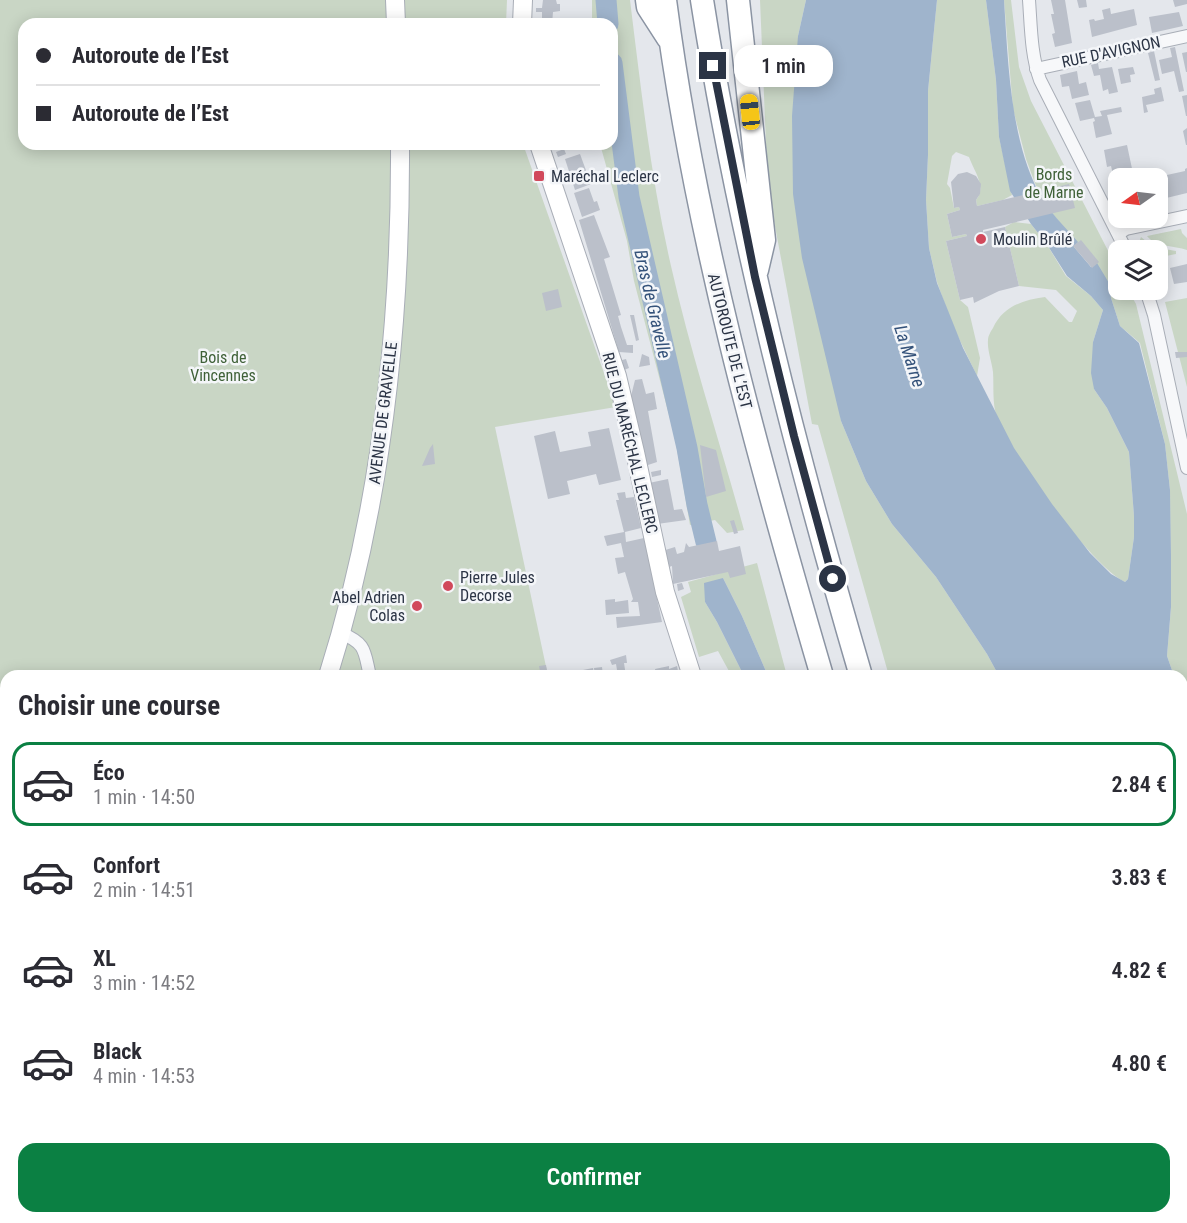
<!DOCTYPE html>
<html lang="fr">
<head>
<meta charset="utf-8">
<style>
	:root { --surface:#fff; --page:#f7f7f7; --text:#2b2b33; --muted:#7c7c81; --line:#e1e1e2; --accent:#0b8043 }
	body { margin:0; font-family:"Roboto Condensed",sans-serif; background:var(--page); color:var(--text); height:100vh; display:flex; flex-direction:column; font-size:22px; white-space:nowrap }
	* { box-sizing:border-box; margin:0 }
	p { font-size:20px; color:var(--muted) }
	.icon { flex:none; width:33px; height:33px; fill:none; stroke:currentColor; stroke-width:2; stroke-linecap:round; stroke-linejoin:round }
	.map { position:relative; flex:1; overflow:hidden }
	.sheet { position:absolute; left:0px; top:670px; width:1188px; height:554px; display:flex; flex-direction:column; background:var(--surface); border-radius:18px 18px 0 0; box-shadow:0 3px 15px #0003 }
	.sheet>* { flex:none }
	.guide { position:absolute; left:18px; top:18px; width:600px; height:132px; border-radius:18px; box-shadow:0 3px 15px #0003; display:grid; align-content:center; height:132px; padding:0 18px; background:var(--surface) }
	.needle { width:39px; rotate:256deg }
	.controls { position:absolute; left:1108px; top:168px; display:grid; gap:12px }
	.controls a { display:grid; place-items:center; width:60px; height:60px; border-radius:12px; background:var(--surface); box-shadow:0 3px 15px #0003; font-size:30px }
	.end { position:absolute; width:27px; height:27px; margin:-14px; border:8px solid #2b3445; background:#fff; box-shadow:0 0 0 3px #fff }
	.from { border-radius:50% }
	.bubble { position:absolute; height:42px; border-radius:18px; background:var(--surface); box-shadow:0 3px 15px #0003; font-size:20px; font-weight:600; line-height:42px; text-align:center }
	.car { position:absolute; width:18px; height:36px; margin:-18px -9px; border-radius:8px; box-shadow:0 0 4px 2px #0007; background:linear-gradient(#f5c518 24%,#345 0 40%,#f5c518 0 76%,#345 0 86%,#f5c518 0) }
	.guide b { display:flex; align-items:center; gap:21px; height:57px; font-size:22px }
	.guide b+b { border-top:2px solid var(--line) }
	.guide i { width:15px; height:15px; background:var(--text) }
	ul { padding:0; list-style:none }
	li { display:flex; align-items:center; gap:18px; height:84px; margin:0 12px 9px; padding:0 6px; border:3px solid transparent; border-radius:18px }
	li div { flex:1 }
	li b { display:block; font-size:22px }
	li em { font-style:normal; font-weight:600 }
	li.current { border-color:var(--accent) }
	li>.icon { width:54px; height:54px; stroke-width:1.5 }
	h2 { padding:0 18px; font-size:27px; line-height:72px }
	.cta { display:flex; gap:12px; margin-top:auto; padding:12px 18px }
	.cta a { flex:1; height:69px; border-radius:18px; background:var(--accent); color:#fff; font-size:24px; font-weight:600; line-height:69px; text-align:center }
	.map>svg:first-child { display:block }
	.built { fill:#d2d6de }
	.green { fill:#c9d6c5 }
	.water { fill:#9fb4cc }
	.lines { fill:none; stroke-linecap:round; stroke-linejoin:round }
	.river { stroke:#9fb4cc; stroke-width:21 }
	.building { fill:#bbc0ca }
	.street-casing { stroke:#a9aeb7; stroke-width:14 }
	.secondary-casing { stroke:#a9aeb7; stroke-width:20 }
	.highway-casing { stroke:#8b94a3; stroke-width:25 }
	.street { stroke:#f7f8fa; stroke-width:12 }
	.secondary { stroke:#fff; stroke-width:18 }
	.highway { stroke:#fff; stroke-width:22 }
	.route { stroke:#2b3445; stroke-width:8 }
	.poi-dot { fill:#d1495b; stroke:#f4f6f9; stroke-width:2 }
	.labels { text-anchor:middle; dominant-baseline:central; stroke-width:5; stroke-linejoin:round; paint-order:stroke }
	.street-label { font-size:16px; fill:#2b3445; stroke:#f4f6f9 }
	.park-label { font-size:16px; fill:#3f6138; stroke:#f4f6f9 }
	.poi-label { font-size:16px; fill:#2b3445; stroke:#f4f6f9; text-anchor:start }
	.water-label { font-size:18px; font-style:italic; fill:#34527a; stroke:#f4f6f9 }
</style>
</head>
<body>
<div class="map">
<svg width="1187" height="1223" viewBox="0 0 1187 1223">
	<rect width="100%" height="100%" fill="#e4e7ec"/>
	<path class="built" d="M81,1218h762l1,5h-756z"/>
	<path class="green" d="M0,0h507l-1,24h-482v120h499l93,263 -121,20 53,249h-542v542h82l8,5h-96z
		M592,0h38c11,89 21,179 41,266 20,89 49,176 73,264l-17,3 -12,-13 -25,5 -15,-87 -41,-157 -7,-40 -27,-97h12v-120h-20z
		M760,0h46l-8,36 43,385 25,60 26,43 44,53 51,77 12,22h-110l-71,-251 -6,-1 -38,-203 -7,-54z
		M937,0h49l10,80 3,57 13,58 -9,5 -26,6 -1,-6c11,-13 -2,-29 -7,-43l-13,-5 -4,4 -5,28 3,4 4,20 5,-1 1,3 -13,4 5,23 14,-3 1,2 -21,5 14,59 8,7 12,51 -3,18 -25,-52 -15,-42 -8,-34 -3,-48 2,-45v-64z
		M1004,0h7l8,67 12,34 88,171v18h9l8,14 51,210v193l-5,-12v-19h-8l-7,-20 4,-49 -1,-117 -5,-46 -25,-101 -20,-17 -9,-28 -2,-15 -57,-70 -14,-22 -12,-32 -13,-50z
		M1014,222l17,2 15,19 20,33 25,20 12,14 -10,32 1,47 13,19 22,44 5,64v21l-6,42 -3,3c-34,-16 -114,-128 -128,-165 -5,-13 -3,-31 -4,-45 -1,-10 -6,-22 -5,-32 0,-4 3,-9 5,-12 10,-22 30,-28 52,-31l24,25h3l5,-11 -21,-21 -37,-4 -14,-59z
		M1181,229l1,4 5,5v12c-13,-5 -31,-2 -40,-14z
		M1141,237l12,10 23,4v3l-15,3 5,29 -5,1 -3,-5v-32h-17l-3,-5z
		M1187,298v89l-22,-85z
		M757,563l30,113h-19l-26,-60 -19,-38 -18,24 12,20 27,54 -14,-3 -12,-22 -19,6 -18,-60 10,-5 -3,-10z
		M111,1218h61l8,5h-61z
		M183,1218h79c-20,5 -61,5 -79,0z
		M284,1218h34l-3,5h-51z
		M535,1218h48l1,5h-47z
		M668,1218h31l1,5h-47z
		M1055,1218h97v5h-95z"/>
	<path class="water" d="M806,0h131l-9,91v64l-2,45 3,48 8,35 26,65 51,100 38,56 38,49 21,21 14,8 3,-3 6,-42v-21l-5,-64 -22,-44 -13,-19 -3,-16 2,-31 10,-32 -12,-14 -24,-20 -21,-33 -15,-19 -21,-33 -11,-54 -3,-57 -10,-80h18c4,61 6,136 34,191 10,20 26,35 40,51l-4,5 17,20 6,-4 12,20 2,15 9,28 19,17 26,101 5,46 1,65v52l-4,49 7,20h-175l-12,-22 -51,-77 -44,-53 -26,-43 -25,-60 -39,-163 -9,-64 -1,-78 6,-80z
		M723,578l19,38 26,60h-24l-27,-54 -12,-20 -1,-19z
		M1182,695l5,12v516h-35v-5h30z"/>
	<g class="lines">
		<path class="river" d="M606,0l2,24
			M612,63l17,134 58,251 10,57 9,37"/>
	</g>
	<path class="building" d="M543,0h13l1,4h3v7l-7,1 -1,12h-10v-12h-6v-4h6z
		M1051,0h14l7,43 -17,4 -3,-13 3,-1 -4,-19h3z
		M1077,0h9l1,7 -8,1z
		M1173,0h14v4l-12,3z
		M1110,8l1,6 23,-5 3,16 -45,12 -3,-17 5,-1 1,2 9,-2 -2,-9z
		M1179,12l4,14 -31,7 -3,-16z
		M1175,47l9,44 -5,1 -5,-21 -12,3 -3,-14 13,-3 -2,-9z
		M1154,51l6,29 -5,1 -7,-28z
		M1187,52v20h-1l-4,-19z
		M1098,63l1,6 13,-2 6,25 -9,2 -1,-5 -5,2 -3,-16 -6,1 -3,-11z
		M1133,67l2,7 -5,1 1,7 -10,2 -3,-15z
		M1077,71l2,13 7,-2 3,13 -17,4 -3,-13 -7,1 -2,-12z
		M1161,87l3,14 -18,4 2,7 -4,1 -2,-16 13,-3 -1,-5z
		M1187,95v21h-1l-4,-20z
		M1090,100l5,17 7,-1 -2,-5 21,-4 1,5 -15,3 5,19 -16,4 -3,-16 2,-1 -1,-3 -14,3 -5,-18z
		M1187,128v17h-1l-3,-14z
		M1127,145l7,33h-15v4l-4,1 -4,-17 -4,1 -3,-17z
		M564,149l2,5 -8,3 -2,-5z
		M580,154l11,30 -16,6 -10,-31z
		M1187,168v25l-29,7v-23l27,-6v-2z
		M967,172l9,4 5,8 -1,10 -4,6 1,6 92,-22 6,24 -92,22v2l22,-5 14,59 -20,5 -25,12 -1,-6 -13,3 -14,-59 21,-5 -1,-2 -14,3 -5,-23 13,-4 -1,-3 -5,1 -3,-26 7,-8z
		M589,188l5,14 3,-1 3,9 -18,7 -8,-24z
		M594,215l16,42 -6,2 17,56 -3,1 3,11 6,18h6v8l-14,-1 -40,-132z
		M1081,240l18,22 -7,6 -19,-22z
		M1187,264v18l-13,2 -4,-16z
		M558,289l4,18 -16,4 -4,-18z
		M630,315h4l5,25 -3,1z
		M1175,352h12v5l-11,1z
		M642,354l7,3 1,8 -11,2z
		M626,359l3,9 -5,2 -2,-10z
		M642,379l4,15 8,-2 3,17 -9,2 9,51 -12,4 -14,-70 4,-16z
		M609,428l12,52 -22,5 -3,-11 -29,7 3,13 -22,5 -14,-63 21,-5 5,21 31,-6 -3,-14z
		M433,444l2,20 -13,2 8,-18z
		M700,445l16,5 10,41 -20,6z
		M661,470v5l-9,2 -1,-5z
		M668,479l6,31 8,-1 4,11 -29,4 -8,-41z
		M625,492l1,6 8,-1 7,31 -16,4 1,10 18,-4 18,84 -45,6 -1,-11 24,-1 -2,-14h-7l2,-3 -8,-27 -7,2 -3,-16 9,-1 -3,-14 -14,3 -3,-10 20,-4 -8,-32h3l-2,-7z
		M734,520l4,13 -4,1 -4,-13z
		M717,541l2,10 21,-5 6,28 -16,4 -2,-6 -55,12 -1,-18 -3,1 -1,-4 -3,1 -3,-13 13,-4 2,7 7,-2 2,-9 3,4z
		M682,583l2,6 -6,2 -1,-7z
		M615,599v3l13,-2 1,13 -23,2 -1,-15z
		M626,655l1,8h-3l2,13h-8l-2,-12 -4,1 -2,-5z
		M546,665l2,11h-7l-2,-10z
		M669,666v3l8,-3 2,10h-29l6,-2 -1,-5z
		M602,667l1,9h-8l-1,-8z
		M593,668l1,8h-10l-1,-6z
		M513,1218h22l2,5h-22z
		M623,1218h44l-14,5h-28z
		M803,1218h22l2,5h-23z
		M868,1218h19l1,5h-19z"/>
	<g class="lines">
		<g class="street-casing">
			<path id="street" d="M1029,0c2,27 2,55 11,80l86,170
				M1036,69l151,-33
				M1118,234l8,-5 61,-13
				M1146,290l8,25 33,153
				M341,633c26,11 23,18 29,43"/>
		</g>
		<g class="secondary-casing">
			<path id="secondary" d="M395,0l1,24
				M522,24l1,-24
				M539,144l78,232 18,76 30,140 27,84
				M328,676c54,-171 73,-353 72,-532
				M855,1218l2,5
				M6,1223l3,-5"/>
		</g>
		<g class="highway-casing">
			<path id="highway" d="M647,0l1,7 20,31
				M665,0c30,231 92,454 157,676
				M702,0c36,229 94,454 159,676
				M738,0l26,240 -7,30
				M981,1218l1,5
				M1018,1218l2,5"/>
		</g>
		<use href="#street" class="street"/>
		<use href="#secondary" class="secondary"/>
		<use href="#highway" class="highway"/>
	</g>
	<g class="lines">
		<path class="route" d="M713,66l42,211 39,159 39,143"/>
	</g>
	<g class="poi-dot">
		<rect x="533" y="170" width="12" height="12" rx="3"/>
		<circle cx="981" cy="239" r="6"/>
		<circle cx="448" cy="586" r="6"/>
		<circle cx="417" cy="606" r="6"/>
	</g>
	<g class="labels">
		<g class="street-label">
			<text transform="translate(1111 52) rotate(-12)">RUE D'AVIGNON</text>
			<text transform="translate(730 341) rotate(76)">AUTOROUTE DE L’EST</text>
			<text transform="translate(383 413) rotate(-83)">AVENUE DE GRAVELLE</text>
			<text transform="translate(630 443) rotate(76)">RUE DU MARÉCHAL LECLERC</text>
		</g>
		<g class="park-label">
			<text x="1054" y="174">Bords<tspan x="1054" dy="18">de Marne</tspan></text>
			<text x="223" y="357">Bois de<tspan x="223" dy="18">Vincennes</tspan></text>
		</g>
		<g class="poi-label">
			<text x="551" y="176">Maréchal Leclerc</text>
			<text x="993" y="239">Moulin Brûlé</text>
			<text x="460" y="577">Pierre Jules<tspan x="460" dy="18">Decorse</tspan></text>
			<text x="405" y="597" text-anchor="end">Abel Adrien<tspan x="405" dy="18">Colas</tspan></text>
		</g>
		<g class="water-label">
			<text transform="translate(653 304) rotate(77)">Bras de Gravelle</text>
			<text transform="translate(910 356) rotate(72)">La Marne</text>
		</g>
	</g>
</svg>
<div class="controls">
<a><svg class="needle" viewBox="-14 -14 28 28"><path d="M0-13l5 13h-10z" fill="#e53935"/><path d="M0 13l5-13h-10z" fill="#7c7c81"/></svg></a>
<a><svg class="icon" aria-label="layers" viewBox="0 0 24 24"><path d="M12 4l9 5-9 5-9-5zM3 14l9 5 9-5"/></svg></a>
</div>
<i class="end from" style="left:833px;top:579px"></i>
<i class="end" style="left:713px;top:66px"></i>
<div class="bubble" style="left:734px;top:45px;width:99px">1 min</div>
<i class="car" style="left:750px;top:112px;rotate:354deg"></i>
<div class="guide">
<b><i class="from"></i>Autoroute de l’Est</b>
<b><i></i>Autoroute de l’Est</b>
</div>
<section class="sheet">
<h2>Choisir une course</h2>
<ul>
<li class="current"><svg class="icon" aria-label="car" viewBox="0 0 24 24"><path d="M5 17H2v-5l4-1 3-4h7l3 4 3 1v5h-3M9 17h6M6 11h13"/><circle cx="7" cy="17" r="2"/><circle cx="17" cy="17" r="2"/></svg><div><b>Éco</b><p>1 min · 14:50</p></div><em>2.84 €</em></li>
<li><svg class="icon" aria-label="car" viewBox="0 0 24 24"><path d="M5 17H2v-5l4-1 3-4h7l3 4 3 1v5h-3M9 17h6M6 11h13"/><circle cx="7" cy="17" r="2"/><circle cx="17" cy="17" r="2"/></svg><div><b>Confort</b><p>2 min · 14:51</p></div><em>3.83 €</em></li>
<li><svg class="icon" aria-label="car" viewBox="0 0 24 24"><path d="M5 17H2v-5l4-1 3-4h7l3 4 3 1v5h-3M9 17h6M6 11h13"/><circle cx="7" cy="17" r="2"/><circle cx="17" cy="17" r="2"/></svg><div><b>XL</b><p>3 min · 14:52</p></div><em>4.82 €</em></li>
<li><svg class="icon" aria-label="car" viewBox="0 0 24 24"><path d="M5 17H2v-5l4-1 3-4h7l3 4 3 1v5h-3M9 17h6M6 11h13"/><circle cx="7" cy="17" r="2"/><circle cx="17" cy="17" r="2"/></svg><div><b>Black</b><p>4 min · 14:53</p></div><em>4.80 €</em></li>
</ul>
<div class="cta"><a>Confirmer</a></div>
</section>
</div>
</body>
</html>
